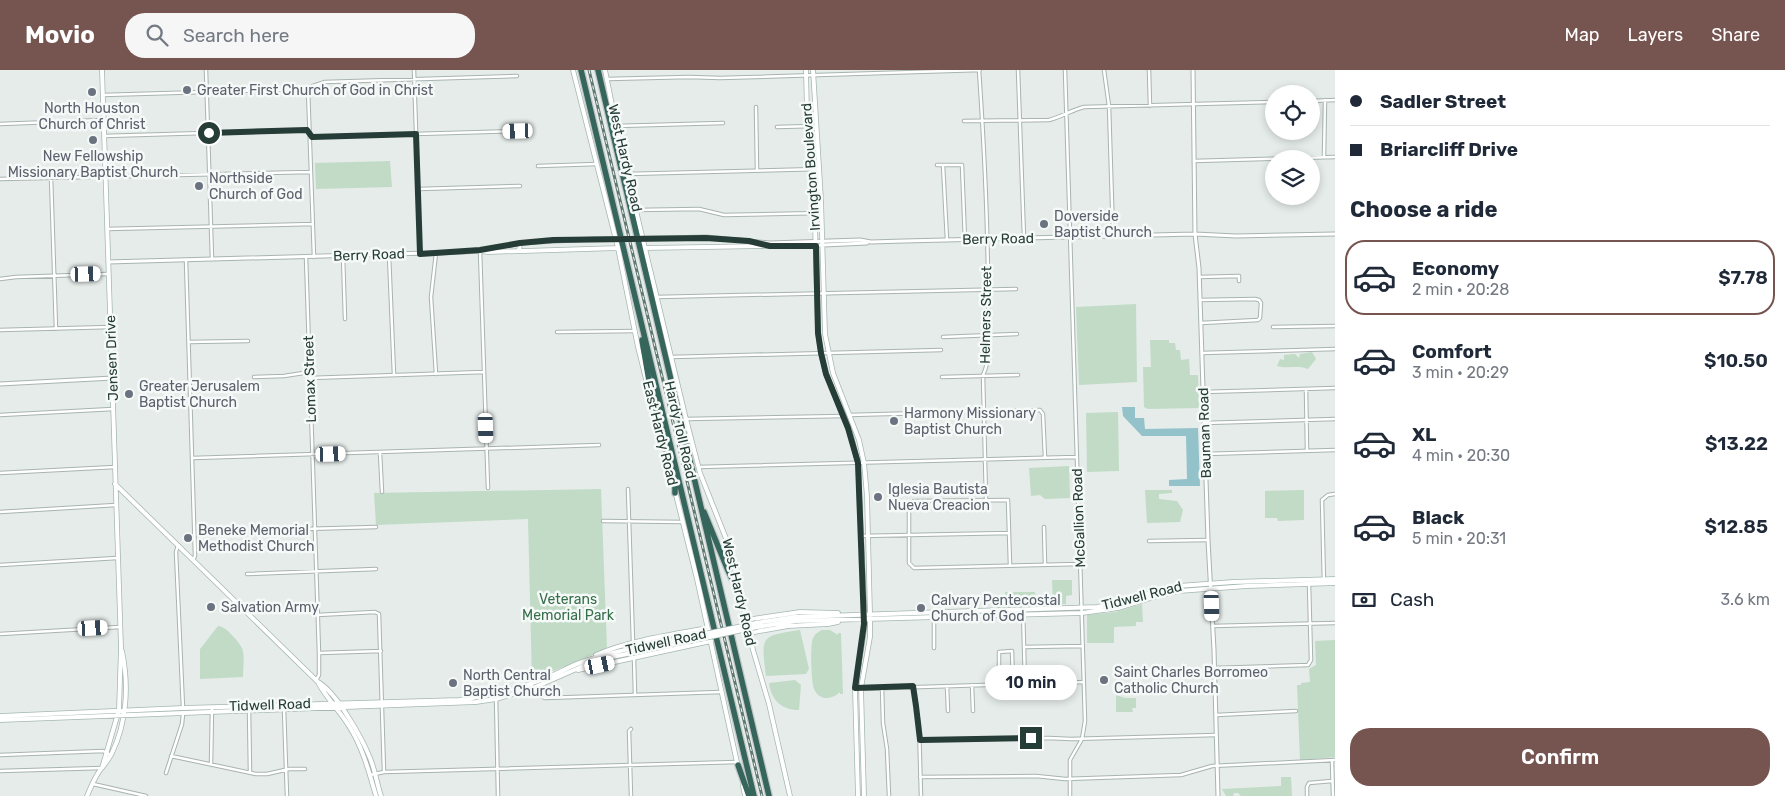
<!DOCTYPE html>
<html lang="en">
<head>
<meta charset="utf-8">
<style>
	:root { --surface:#fff; --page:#f6f6f7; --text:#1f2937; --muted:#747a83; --line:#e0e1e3; --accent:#765450 }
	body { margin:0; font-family:Rubik,sans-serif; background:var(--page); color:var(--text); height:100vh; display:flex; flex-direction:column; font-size:19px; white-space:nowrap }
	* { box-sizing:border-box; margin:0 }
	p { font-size:16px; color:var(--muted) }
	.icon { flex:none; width:28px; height:28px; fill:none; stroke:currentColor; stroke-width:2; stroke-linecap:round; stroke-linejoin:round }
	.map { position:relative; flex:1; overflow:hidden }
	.side { display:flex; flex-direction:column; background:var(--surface); width:450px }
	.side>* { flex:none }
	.hud { display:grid; align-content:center; height:110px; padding:0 15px; background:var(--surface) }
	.tools { position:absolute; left:1265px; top:15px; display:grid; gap:10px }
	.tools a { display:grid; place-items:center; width:55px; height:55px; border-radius:50%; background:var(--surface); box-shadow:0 2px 8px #0003; font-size:25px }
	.end { position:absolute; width:22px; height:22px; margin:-11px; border:6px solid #263c36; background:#fff; box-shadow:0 0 0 2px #fff }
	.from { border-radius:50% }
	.bubble { position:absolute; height:35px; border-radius:18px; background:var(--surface); box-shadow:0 2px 8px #0003; font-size:16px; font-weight:600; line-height:35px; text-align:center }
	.car { position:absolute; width:15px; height:30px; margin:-15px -8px; border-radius:6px; box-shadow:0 0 4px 1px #0007; background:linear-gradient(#fff 24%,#345 0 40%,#fff 0 76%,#345 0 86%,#fff 0) }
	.hud b { display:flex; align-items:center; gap:18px; height:48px; font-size:19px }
	.hud b+b { border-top:1px solid var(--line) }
	.hud i { width:12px; height:12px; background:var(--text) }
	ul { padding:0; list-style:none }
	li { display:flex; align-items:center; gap:15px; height:75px; margin:0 10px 8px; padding:0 5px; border:2px solid transparent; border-radius:20px }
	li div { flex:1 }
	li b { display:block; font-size:19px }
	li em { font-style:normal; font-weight:600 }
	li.selected { border-color:var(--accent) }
	li>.icon { width:45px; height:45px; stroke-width:1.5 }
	h2 { padding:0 15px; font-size:22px; line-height:60px }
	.pay { display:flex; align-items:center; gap:12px; height:55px; padding:0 15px; font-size:19px }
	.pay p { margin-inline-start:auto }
	.button { display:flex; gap:10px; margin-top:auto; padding:10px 15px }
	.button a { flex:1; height:58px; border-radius:20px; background:var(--accent); color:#fff; font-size:20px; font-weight:600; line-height:58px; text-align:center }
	header { display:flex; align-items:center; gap:30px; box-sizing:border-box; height:70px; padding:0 25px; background:var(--accent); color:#fff }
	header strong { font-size:24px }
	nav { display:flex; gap:28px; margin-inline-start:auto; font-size:18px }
	.search { width:350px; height:45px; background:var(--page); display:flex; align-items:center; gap:12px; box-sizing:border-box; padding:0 18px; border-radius:20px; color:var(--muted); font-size:19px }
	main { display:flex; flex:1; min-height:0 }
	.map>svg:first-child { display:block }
	.green { fill:#c1dbc7 }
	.water { fill:#94c2ca }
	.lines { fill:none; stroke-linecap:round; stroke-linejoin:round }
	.minor-casing { stroke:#a8b4b0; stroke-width:4.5 }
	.tertiary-casing { stroke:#a8b4b0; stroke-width:5 }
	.secondary-casing { stroke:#a5b7b0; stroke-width:5.5 }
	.motorway-casing { stroke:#c2c8c7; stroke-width:8 }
	.minor { stroke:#fff; stroke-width:2.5 }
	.tertiary { stroke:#fff; stroke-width:3 }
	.secondary { stroke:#fff; stroke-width:4 }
	.motorway { stroke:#35655b; stroke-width:5.5 }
	.rail-casing { stroke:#617771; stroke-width:3 }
	.rail { stroke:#f5f9f7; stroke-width:1; stroke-dasharray:4; stroke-linecap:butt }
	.tertiary-bridge-casing { stroke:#a8b4b0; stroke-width:5; stroke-linecap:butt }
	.secondary-bridge-casing { stroke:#a5b7b0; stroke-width:5.5; stroke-linecap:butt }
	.tertiary-bridge { stroke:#fff; stroke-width:3 }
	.secondary-bridge { stroke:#fff; stroke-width:4 }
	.route { stroke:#263c36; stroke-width:6 }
	.worship-dot { fill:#6b7280; stroke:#f5f9f7; stroke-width:2 }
	.labels { text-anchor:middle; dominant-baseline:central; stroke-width:5; stroke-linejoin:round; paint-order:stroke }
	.worship-label { font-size:14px; fill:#5b616d; stroke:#f5f9f7; text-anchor:start }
	.street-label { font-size:14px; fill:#263c36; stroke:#f5f9f7 }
	.park-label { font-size:14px; fill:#356e4b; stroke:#f5f9f7 }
</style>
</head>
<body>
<header>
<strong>Movio</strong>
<div class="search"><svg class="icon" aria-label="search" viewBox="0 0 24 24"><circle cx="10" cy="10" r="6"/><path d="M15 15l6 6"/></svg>Search here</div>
<nav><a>Map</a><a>Layers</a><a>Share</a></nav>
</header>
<main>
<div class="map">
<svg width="1335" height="726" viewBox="0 0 1335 726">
	<rect width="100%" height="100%" fill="#e5ece9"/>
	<path class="green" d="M390,91l2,26 -76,2 -1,-26z
		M1136,234l1,78 -58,3 -3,-78z
		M1150,270h19v3h6l1,7h4l1,10 8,-1 1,16h8l1,33 -51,1 -4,-2 -1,-40h8z
		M1312,282l4,7 -8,10c-10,-4 -21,0 -31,-3l3,-7 4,1v-5l11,-1 4,4 1,-4z
		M1118,342l1,59 -32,1 -1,-59z
		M1069,396l1,32 -25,1 -5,-4 -9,1 -2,-28z
		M601,419l6,160 -75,31 -4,-161 -152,6 -2,-32z
		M1145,420h27v3l-13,1v5l18,2 6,9 -3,12 -33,1z
		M1304,420v30l-26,1 -1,-3h-12v-27z
		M1052,510h20v15l-6,1v8l-13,1z
		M1005,522h30l1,15 -42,1v-7h12z
		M1142,534l1,18h-7v4l-22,1v16h-27v-28l28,-3z
		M218,556c8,0 20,15 24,22 3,8 1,21 1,29l-43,2v-30z
		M800,560l9,39 -3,5 -40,2c-5,-40 -6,-40 34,-46z
		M822,560h8l8,5v-2h3l2,61h-3v-2c-8,8 -21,9 -26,-3 -3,-7 -4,-45 -1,-51 2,-4 5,-6 9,-8z
		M1335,570v117l-35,3 -3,-75h4v-2l9,-1 -1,-13 7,-4 -1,-24z
		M795,610l6,5 -2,25c-17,0 -28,-10 -30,-27z
		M1116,625l9,3h11v10h-4l1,4h-17z
		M1281,707h10l1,19h-51l-3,-3h-4l-1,3h-7l-4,-7 59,-3z"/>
	<path class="water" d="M1122,337h13v11h9l1,11 53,-1 2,58h-31v-6l18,-1 -1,-43h-44l-19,-20z"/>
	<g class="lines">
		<g class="minor-casing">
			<path id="minor" d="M206,0l6,189
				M414,0l6,183
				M979,0c5,74 9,148 9,222 0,22 5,64 -5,83l3,124
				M1018,0l6,168
				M1065,0l20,651 -3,18 -12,21v36
				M1104,0l5,36 4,129
				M1149,0l1,36
				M608,9l81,-2 31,1 260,-8
				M308,19l6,168
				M103,25l201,-6 21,-7 192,-6
				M1311,31l24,-1
				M756,37l1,63
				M964,51l85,-1c12,-3 23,-10 35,-13l190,-5
				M0,54l103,-4
				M616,56l107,-3
				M777,57l38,-1
				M104,66l203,-6 5,7 206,-6
				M1324,87l1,-57
				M1194,91l141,-4
				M937,95h25l3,75
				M943,95l4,75
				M538,96l59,-2
				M627,104l192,-5
				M51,107l5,152
				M0,109l311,-7
				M419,119l101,-3
				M636,140l63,-1 25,6 97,-2
				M107,159l206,-5
				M480,181l8,237
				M389,185l5,120
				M343,186l2,63
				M306,187l13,396v22l-3,5
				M186,190l9,296 -2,4
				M1199,207l40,-1v5
				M0,209l16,-2 92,-3
				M657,227l359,-8
				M1200,230l55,-1 4,1 2,3 -1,15 -2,2 -57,3
				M1273,257l62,-1
				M0,260l111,-3
				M557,262l78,-1
				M943,267l74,-3
				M189,272l59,-1
				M1202,283l133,-4
				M672,287l269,-7
				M436,304l-5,-77 5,-44
				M254,307l30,-1 26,-4
				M942,307l76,-2
				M310,308l174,-6
				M1306,319l1,62
				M1203,322l132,-4
				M0,345l113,-6
				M849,345l191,-5 3,4 2,44
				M687,349l157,-3
				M1204,353l131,-4
				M380,383l2,39
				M1205,384l130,-4
				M193,388l406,-13
				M699,397l378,-10
				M0,403l115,-6
				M628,419l5,153
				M0,442l116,-7
				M603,451l80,1
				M1044,457l1,38
				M269,460l107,-3
				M861,466l148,-3
				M1149,471l59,-1
				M178,475l-2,7 7,156
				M0,495l117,-7
				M1010,495l-2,-65 -94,1 -5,3v59l5,5 166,-4
				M247,504l129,-5
				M1324,514l-2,-84 6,-5 7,-1
				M1023,540l2,73
				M317,545l58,-3 4,2 5,158
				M934,547v31
				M1213,556l122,-3
				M0,564l120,-7
				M1024,577l59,-1
				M319,583l62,-2
				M634,588l1,37
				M1214,598l94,-3 3,-5 -2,-76
				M531,614l5,10 9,4 176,-6
				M999,614v-32l13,-1 1,33
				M972,615l1,26
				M913,616l6,39 2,71
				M947,616l1,25
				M882,617l1,36 4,26 2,47
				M855,619l229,-7
				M496,625l2,101
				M284,639l3,87
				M249,640l1,62
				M1216,645l80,-4
				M631,659l-2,2 2,65
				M920,670l129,-2 22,1 145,-4
				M0,685l103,-4 8,4
				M171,686l85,18h11l22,-5h16
				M1332,691l1,35
				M211,695l1,-58
				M0,701l102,-3
				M166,703l16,-49 1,-10
				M370,705l14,-3 353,-10
				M920,707l116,-1 29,3 116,-4 31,-9 123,-6
				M93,714l53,12
				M1307,726v-9l2,-4 23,-2"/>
		</g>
		<g class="tertiary-casing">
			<path id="tertiary" d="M1193,0l2,164 4,34 9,272 6,110 4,146
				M665,168l41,-1 64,6 90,-3 11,2 33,-1 291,-7 41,2 99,-2
				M769,176l55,-1 43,-2
				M108,192l355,-10 17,-1 40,-8 73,-4
				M0,314l113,-6"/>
		</g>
		<g class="secondary-casing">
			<path id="secondary" d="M573,0l45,178 20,99 25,101
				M605,0l14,70 67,279 14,54 31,78 22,99 16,54 21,92
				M806,0l1,43 7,73 4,147 3,20 5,21 23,54 9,35 7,161 -10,65 3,107
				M813,0l8,129 4,135 8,39 26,67 5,23 3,33 3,118v23l-9,51 3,108
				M645,178l125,-2
				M480,181l8,1 130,-4
				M519,181l1,-8
				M115,414l203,198c19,11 44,56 52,76 5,12 7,26 11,38
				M675,421l22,88 41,188
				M746,550l54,-8 38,1
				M756,553l39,-6 302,-10 30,-6 33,-11 18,-4 55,-4 102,-3
				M757,557l38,-6 287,-8 36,-5 42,-13 19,-4 68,-5 88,-3
				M749,563l39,-7 40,-2 10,-2
				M596,585c30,-14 78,-21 112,-27
				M578,600l133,-29
				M319,614c8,15 21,27 30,42 14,22 20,46 27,70
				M0,646l183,-8 276,-8c29,-4 57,-10 85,-21 14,-5 27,-14 41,-18 33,-11 67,-17 101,-23
				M0,650l476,-18 20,-3 37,-11 48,-21 26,-9 79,-16
				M102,698l17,-58 2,-63 -19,-577
				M743,716l2,10
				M87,726c4,-9 8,-20 14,-27 4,-5 8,-10 11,-16 15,-31 17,-68 10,-102"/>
		</g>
		<g class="motorway-casing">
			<path id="motorway" d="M581,0l173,726
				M598,0l171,726
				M642,270l7,41 26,104v8
				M704,442l23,56 15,32
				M738,695l11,31"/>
		</g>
		<use href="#minor" class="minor"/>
		<use href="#tertiary" class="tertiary"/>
		<use href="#secondary" class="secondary"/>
		<use href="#motorway" class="motorway"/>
		<g class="rail-casing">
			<path id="rail" d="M589,0l173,726"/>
		</g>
		<use href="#rail" class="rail"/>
		<g class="tertiary-bridge-casing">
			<path id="tertiary-bridge" d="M593,169l72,-1"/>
		</g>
		<g class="secondary-bridge-casing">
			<path id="secondary-bridge" d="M686,568l70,-15
				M686,572l71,-15"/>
		</g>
		<use href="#tertiary-bridge" class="tertiary-bridge"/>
		<use href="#secondary-bridge" class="secondary-bridge"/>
	</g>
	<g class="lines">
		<path class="route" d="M209,63l98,-3 5,7 104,-3 4,120 60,-4 40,-7 33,-3 153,-2 43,3 21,5h46l2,87 3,20 5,21 22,54 10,35 6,161 -9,64 58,-2 3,20 4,34 111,-2"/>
	</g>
	<g class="worship-dot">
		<circle cx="187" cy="20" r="5"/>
		<circle cx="92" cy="22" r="5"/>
		<circle cx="93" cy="70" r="5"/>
		<circle cx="199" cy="116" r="5"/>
		<circle cx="1044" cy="154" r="5"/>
		<circle cx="129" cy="324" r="5"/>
		<circle cx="894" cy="351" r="5"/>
		<circle cx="878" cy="427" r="5"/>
		<circle cx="188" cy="468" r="5"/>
		<circle cx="211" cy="537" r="5"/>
		<circle cx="921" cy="538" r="5"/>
		<circle cx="1104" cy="610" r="5"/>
		<circle cx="453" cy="613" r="5"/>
	</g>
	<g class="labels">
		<g class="worship-label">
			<text x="197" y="20">Greater First Church of God in Christ</text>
			<text x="92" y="38" text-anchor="middle">North Houston<tspan x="92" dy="16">Church of Christ</tspan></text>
			<text x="93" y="86" text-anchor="middle">New Fellowship<tspan x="93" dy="16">Missionary Baptist Church</tspan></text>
			<text x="209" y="108">Northside<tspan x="209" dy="16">Church of God</tspan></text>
			<text x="1054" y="146">Doverside<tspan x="1054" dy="16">Baptist Church</tspan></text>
			<text x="139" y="316">Greater Jerusalem<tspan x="139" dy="16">Baptist Church</tspan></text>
			<text x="904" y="343">Harmony Missionary<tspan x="904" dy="16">Baptist Church</tspan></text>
			<text x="888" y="419">Iglesia Bautista<tspan x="888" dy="16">Nueva Creacion</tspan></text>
			<text x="198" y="460">Beneke Memorial<tspan x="198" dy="16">Methodist Church</tspan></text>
			<text x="931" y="530">Calvary Pentecostal<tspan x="931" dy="16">Church of God</tspan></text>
			<text x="221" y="537">Salvation Army</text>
			<text x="1114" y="602">Saint Charles Borromeo<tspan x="1114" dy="16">Catholic Church</tspan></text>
			<text x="463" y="605">North Central<tspan x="463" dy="16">Baptist Church</tspan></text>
		</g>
		<g class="street-label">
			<text transform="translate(625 88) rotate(77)">West Hardy Road</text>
			<text transform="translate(811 97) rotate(-94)">Irvington Boulevard</text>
			<text transform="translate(998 169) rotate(-1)">Berry Road</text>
			<text transform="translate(369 185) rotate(-2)">Berry Road</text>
			<text transform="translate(986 245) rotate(-89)">Helmers Street</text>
			<text transform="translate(112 288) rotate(-92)">Jensen Drive</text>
			<text transform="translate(310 309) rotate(-92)">Lomax Street</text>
			<text transform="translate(680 360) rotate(77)">Hardy Toll Road</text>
			<text transform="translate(660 363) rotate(76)">East Hardy Road</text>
			<text transform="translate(1205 363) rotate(-92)">Bauman Road</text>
			<text transform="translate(1079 448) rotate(-92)">McGallion Road</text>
			<text transform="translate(739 522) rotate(77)">West Hardy Road</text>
			<text transform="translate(1142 526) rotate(-14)">Tidwell Road</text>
			<text transform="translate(666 572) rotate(-12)">Tidwell Road</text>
			<text transform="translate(270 635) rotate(-2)">Tidwell Road</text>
		</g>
		<g class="park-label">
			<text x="568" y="529">Veterans<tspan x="568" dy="16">Memorial Park</tspan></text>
		</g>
	</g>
</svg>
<div class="tools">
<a><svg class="icon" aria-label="locate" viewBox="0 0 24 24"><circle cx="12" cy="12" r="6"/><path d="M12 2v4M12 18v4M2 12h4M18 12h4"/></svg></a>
<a><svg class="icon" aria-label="layers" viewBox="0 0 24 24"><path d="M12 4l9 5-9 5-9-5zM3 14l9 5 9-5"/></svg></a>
</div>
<i class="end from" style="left:209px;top:63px"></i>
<i class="end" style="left:1031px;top:668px"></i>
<div class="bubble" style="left:985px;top:595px;width:92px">10 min</div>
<i class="car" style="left:518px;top:61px;rotate:268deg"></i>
<i class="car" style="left:86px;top:204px;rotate:88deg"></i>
<i class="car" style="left:486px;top:358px;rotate:178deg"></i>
<i class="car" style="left:331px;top:384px;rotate:88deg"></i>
<i class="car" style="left:1212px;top:536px;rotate:178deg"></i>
<i class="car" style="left:93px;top:558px;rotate:87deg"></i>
<i class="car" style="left:600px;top:595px;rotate:78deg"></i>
</div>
<section class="side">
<div class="hud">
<b><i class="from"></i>Sadler Street</b>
<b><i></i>Briarcliff Drive</b>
</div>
<h2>Choose a ride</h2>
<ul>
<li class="selected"><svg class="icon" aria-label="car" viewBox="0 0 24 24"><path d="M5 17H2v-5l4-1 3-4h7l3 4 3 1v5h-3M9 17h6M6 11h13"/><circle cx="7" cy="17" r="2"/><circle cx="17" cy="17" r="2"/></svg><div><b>Economy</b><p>2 min · 20:28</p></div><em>$7.78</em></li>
<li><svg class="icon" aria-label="car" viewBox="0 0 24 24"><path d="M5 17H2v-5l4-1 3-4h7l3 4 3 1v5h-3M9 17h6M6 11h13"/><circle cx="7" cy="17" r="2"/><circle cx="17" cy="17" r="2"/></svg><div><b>Comfort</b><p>3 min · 20:29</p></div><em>$10.50</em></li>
<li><svg class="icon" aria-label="car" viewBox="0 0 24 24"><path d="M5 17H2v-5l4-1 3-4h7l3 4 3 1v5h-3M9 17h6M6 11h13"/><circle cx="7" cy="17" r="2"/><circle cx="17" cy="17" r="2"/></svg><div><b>XL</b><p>4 min · 20:30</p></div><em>$13.22</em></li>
<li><svg class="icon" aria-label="car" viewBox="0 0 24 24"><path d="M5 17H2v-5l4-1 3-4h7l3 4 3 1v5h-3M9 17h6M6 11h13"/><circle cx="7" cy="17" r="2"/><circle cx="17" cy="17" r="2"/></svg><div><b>Black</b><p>5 min · 20:31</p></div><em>$12.85</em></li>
</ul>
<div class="pay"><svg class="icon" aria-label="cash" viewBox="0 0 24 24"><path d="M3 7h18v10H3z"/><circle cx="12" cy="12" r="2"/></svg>Cash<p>3.6 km</p></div>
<div class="button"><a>Confirm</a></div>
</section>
</main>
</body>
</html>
